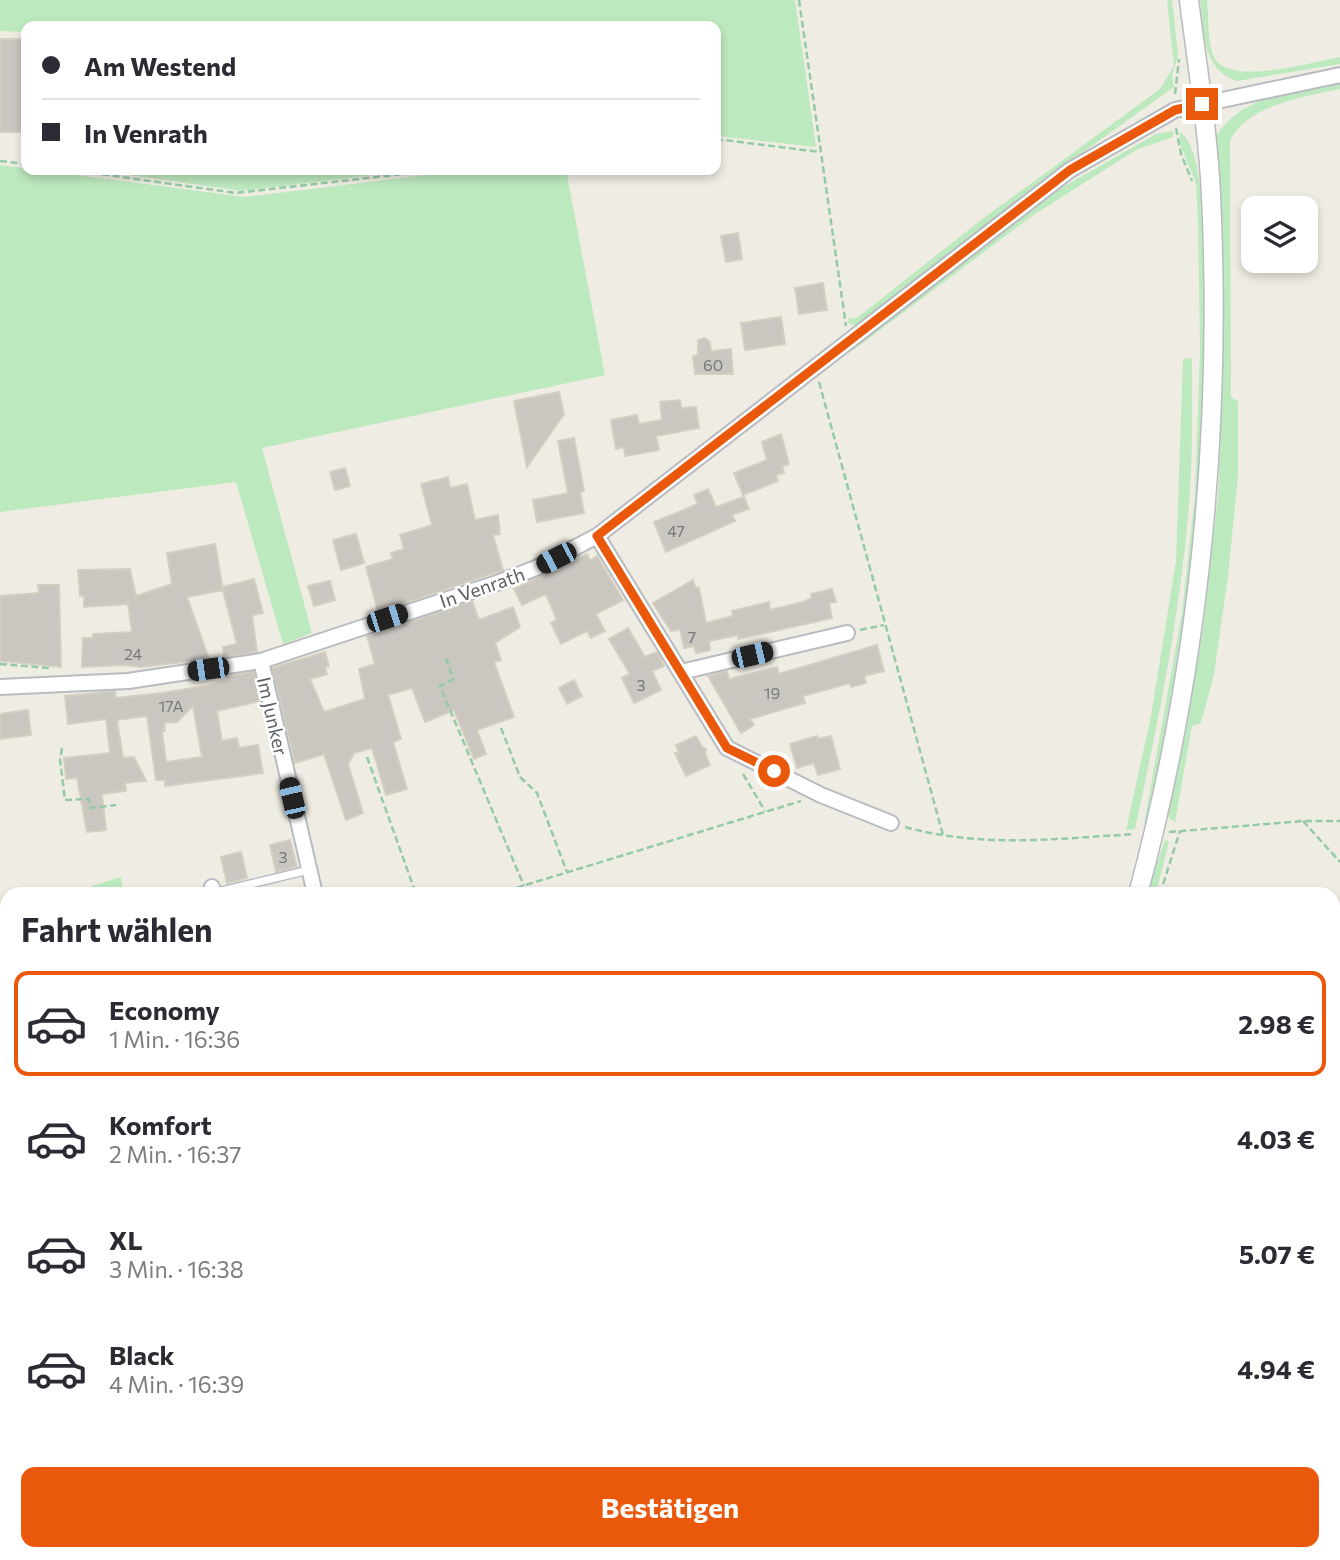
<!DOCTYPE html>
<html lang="de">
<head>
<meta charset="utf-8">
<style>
	:root { --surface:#fff; --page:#f2f2f3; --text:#2b2b33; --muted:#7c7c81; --line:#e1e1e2; --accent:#ea580c }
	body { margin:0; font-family:Commissioner,sans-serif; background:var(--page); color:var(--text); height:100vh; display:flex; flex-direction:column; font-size:26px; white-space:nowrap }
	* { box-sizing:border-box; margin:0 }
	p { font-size:23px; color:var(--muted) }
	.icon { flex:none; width:38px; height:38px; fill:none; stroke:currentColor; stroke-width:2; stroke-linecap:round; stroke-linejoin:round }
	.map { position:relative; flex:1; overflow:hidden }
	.sheet { position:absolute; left:0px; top:887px; width:1340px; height:674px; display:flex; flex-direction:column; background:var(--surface); border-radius:21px 21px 0 0; box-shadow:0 4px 10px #0003 }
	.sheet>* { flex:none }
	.hud { position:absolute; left:21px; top:21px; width:700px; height:154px; border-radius:14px; box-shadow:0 4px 10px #0003; display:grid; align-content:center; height:154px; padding:0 21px; background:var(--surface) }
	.buttons { position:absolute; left:1241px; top:196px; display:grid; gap:14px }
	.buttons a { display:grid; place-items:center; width:77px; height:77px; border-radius:14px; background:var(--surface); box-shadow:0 4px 10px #0003; font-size:35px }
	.end { position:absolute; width:32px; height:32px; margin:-16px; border:9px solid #ea580c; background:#fff; box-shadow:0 0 0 4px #fff }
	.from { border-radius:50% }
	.car { position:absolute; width:21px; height:42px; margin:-21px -10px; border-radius:9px; box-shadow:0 0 5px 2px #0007; background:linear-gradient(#222 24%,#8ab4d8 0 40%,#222 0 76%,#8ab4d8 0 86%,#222 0) }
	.hud b { display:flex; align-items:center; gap:24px; height:66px; font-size:26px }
	.hud b+b { border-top:2px solid var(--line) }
	.hud i { width:18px; height:18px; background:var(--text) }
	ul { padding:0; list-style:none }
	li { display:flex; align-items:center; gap:21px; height:105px; margin:0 14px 10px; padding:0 7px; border:4px solid transparent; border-radius:14px }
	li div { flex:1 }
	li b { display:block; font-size:26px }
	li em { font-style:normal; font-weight:700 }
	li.on { border-color:var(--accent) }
	li>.icon { width:63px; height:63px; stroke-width:1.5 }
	h2 { padding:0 21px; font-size:32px; line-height:84px }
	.primary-button { display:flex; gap:14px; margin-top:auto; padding:14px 21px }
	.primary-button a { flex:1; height:80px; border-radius:14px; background:var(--accent); color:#fff; font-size:28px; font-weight:700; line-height:80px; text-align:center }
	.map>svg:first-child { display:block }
	.green { fill:#bde9be }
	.building { fill:#cac6c0; stroke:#d5cfc1; stroke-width:2; fill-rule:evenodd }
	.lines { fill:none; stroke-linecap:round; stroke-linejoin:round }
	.service-casing { stroke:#b8bbc0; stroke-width:10 }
	.minor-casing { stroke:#b8bbc0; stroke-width:18 }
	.tertiary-casing { stroke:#b8bbc0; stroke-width:21 }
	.path { stroke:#95caa6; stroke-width:2.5; stroke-dasharray:7 3.5; stroke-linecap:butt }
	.service { stroke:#fff; stroke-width:7 }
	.minor { stroke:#fff; stroke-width:14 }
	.tertiary { stroke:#fff; stroke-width:18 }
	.route { stroke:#ea580c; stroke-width:9 }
	.labels { text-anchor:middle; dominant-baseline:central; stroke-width:5; stroke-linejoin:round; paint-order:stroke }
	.number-label { font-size:16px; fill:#77797c }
	.street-label { font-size:19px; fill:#5b5f65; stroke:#fff }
</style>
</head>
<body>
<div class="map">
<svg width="1340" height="1560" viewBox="0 0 1340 1560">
	<rect width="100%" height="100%" fill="#efede3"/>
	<path class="green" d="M0,0h795l21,147 -100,-11v-110h-690v6l-26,-1z
		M1167,0h5l6,55 -6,21 2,11 -137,98 -180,141 -8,-2 -1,-5 9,-1 124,-98 179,-131 14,-23z
		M1200,0h7c2,17 0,44 8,59 17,27 97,3 125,-2v7l-103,17c-35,-11 -33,-50 -37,-81z
		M1340,81v8c-34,7 -95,17 -110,52l1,256 7,4v75l-10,100 -14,98 -13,49 -9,3 -17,96 -7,-5 34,-182 16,-139 4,-98 -5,-263c24,-39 81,-46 123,-54z
		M1173,131v6l-37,13 -104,66 -180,135 -1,-2 168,-131 42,-30 95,-54z
		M1180,132c51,30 13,451 2,520 -9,56 -22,111 -32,167l-6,5 38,-211 13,-118 5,-145 -2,-128 -2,-39 -16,-39z
		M0,165l245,32 222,-27h134l-34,5 38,200 -343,73 50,185 -29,11 -47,-162 -236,30z
		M122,170h292l-173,21 -119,-17z
		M1192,358c0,44 1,89 -2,134 -8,114 -31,226 -55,337l-9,1 25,-114 25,-155 7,-202z
		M1165,840l4,1 -13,53h-10z
		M121,877l3,17h-57z
		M0,1402l7,4v148h148l-1,6h-154z"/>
	<path class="building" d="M0,39h26v93h-26z
		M738,233l4,26 -16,3 -5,-26z
		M823,283l4,27 -28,4 -4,-26z
		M781,317l4,27 -40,6 -4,-27z
		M705,338l5,4 1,9 20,-2 2,25h-38l-2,-18 5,-1v-15z
		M559,392l5,22 -37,53 -13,-66z
		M680,400l1,8 15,-1 3,21 -43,8 3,14 -34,6 -1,-9 -8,2 -5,-29 26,-5 2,9 23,-4 -2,-18z
		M781,434l8,30 -7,2 2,7 -8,2 2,6 -35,14 -9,-22 33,-13 -5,-18z
		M574,438l10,53 -4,1 4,21 -47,9 -4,-22 35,-7 -10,-52z
		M345,468l5,18 -15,4 -5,-18z
		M448,477l2,11 17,-4 8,36 23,-5 2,19 -7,1 10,35 -125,42 -12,-45 27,-8 -2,-6 13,-4 -4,-14 32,-10 -11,-41z
		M708,489l8,18 28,-10 5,12 -17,6 3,6 -69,31 -12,-30 44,-18 -4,-9z
		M356,534l8,29 -23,7 -8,-30z
		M215,544l8,46 -36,7 22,62 -68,8 -15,-2 -44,2 1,-29h10v-4l39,-2 -4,-28 -44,3v-11h-4l-2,-26 52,-1 6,27 36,-12 -5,-31z
		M587,554l3,7 7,-5 26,44 -27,14 9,17 -14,7 -4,-7 -26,13 -10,-21 6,-3 -11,-26 -24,11 -8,-16z
		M254,579l9,34 -11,2 5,37 -33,5 -1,-10 14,-3 -15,-57z
		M693,580l2,7 4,1 7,35 27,-7 -1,-5 21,-5 16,-4 1,8 33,-8 9,-4 -1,-4 21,-5 4,13 -7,1 3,15 -94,21v-4l-29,6 1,9 -14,3 -2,-7 -10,2 -4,-19 -9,2 -18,-28z
		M330,581l5,19 -21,6 -6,-20z
		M38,585h21l2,82 -61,-6v-65l39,-3z
		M472,601l7,19 34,-13 7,20 -25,16 6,17 -7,2 20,55 -37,13 9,24 -12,5 -20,-49 -29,12 -13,-34 -24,7 13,44 -8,3 14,47 -21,6 -14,-47 -18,5 -6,11 15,49 -17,7 -22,-66 -29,9 -23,-95 53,-16 4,14 -4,2 2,6 -17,5 14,33 41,-13 -6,-30 16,-5 -8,-28z
		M628,628l17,29 12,-5 7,14 -12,5 9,19 -27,13 -12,-25 8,-4 -21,-35z
		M877,645l7,26 -20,5 2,7 -15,4 -1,-4 -47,13 2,7 -55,16 4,6 -13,8 -33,-57 19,-5 2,8 48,-12 2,7z
		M254,672l6,29 -43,10 5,30 15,-3 2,10 19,-3 5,28 -98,13v-6h-9l-9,-64 -30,4 6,38 11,-1 12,24 -21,2 1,8 -24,3 4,36 -19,2 -10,-54 -11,1 -2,-21 46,-5 -4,-34 -38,5 -3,-28 50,-5 1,7 45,-5 45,-7 21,-6v-4zM193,706l9,51 -36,5 -4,-31h3l-1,-8 13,-1z
		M574,680l8,16 -15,8 -8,-16z
		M28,710l3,25 -31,4v-25z
		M696,736l6,11 4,2 -1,5 5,11 -24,11 -11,-23 4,-1 -3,-7z
		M817,736l1,3 13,-3 9,33 -22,6 -4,-12 -17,5 -7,-24z
		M290,840l7,27 -21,5 -6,-27z
		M241,852l6,26 -20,5 -6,-26z"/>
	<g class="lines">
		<g class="service-casing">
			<path id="service" d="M213,893l96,-23"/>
		</g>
		<g class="minor-casing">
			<path id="minor" d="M597,536l130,212 94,47 70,28
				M261,661l54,233
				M681,672l166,-39
				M0,687l128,-6 133,-20 236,-78 39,-15 61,-32 473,-366 105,-60 165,-35
				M212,887l1,7
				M0,1003l7,-2"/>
		</g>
		<g class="tertiary-casing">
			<path id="tertiary" d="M1138,894c62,-229 84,-462 73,-699 -3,-65 -14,-130 -22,-195
				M0,1391l7,5
				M299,1554l6,6
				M843,1560l4,-6"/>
		</g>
		<path class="path" d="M799,0l47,326
			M1175,94l4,-35
			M1176,128l5,26 11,27
			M716,139l104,13
			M0,161l26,3
			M71,170l165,23 202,-23
			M819,382l124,453
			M860,630l24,-5
			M446,658l7,21 -13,7 84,200
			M0,664l49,4
			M501,728l19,49 17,16 30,79
			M62,748l-2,12 5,40 24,-1 2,9 25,-3
			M367,757l49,137
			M743,774l22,37
			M1303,821l37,41
			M905,827c76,21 151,12 229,7
			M1169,832l134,-11h37
			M496,894l305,-93
			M1160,894l20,-63
			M340,1554v6
			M868,1560l3,-6"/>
		<use href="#service" class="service"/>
		<use href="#minor" class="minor"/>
		<use href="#tertiary" class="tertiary"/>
	</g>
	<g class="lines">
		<path class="route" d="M774,771l-47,-23 -130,-212 473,-366 105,-60 27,-6"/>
	</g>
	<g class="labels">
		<g class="number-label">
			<text x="713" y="364">60</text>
			<text x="676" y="530">47</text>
			<text x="692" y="636">7</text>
			<text x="133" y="653">24</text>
			<text x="641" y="684">3</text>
			<text x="772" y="692">19</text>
			<text x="171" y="705">17A</text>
			<text x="283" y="856">3</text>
		</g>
		<g class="street-label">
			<text transform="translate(482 587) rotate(-19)">In Venrath</text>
			<text transform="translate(273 716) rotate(77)">Im Junker</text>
		</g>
	</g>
</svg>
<div class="buttons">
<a><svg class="icon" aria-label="layers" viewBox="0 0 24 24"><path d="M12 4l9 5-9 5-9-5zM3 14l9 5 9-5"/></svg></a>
</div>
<i class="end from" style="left:774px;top:771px"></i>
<i class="end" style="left:1202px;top:104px"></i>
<i class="car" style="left:556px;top:558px;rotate:243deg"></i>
<i class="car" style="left:387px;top:618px;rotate:72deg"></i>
<i class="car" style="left:752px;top:655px;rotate:77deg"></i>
<i class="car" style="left:208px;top:669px;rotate:262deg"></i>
<i class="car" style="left:292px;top:798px;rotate:347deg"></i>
<div class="hud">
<b><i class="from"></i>Am Westend</b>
<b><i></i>In Venrath</b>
</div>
<section class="sheet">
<h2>Fahrt wählen</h2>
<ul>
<li class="on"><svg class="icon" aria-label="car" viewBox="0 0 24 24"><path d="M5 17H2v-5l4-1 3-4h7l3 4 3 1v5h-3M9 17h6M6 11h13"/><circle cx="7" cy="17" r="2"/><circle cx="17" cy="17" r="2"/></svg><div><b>Economy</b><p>1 Min. · 16:36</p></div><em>2.98 €</em></li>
<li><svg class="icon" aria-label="car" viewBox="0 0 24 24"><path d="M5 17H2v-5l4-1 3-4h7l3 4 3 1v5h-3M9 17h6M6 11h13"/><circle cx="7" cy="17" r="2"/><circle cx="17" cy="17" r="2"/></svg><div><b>Komfort</b><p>2 Min. · 16:37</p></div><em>4.03 €</em></li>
<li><svg class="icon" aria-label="car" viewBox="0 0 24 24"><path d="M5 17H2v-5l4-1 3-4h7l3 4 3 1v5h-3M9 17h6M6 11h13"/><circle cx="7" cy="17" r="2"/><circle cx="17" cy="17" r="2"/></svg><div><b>XL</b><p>3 Min. · 16:38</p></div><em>5.07 €</em></li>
<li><svg class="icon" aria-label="car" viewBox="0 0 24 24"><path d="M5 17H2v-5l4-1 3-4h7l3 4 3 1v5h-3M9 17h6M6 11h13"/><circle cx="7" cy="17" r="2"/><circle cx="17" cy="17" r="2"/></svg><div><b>Black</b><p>4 Min. · 16:39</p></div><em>4.94 €</em></li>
</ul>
<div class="primary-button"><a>Bestätigen</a></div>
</section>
</div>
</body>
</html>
